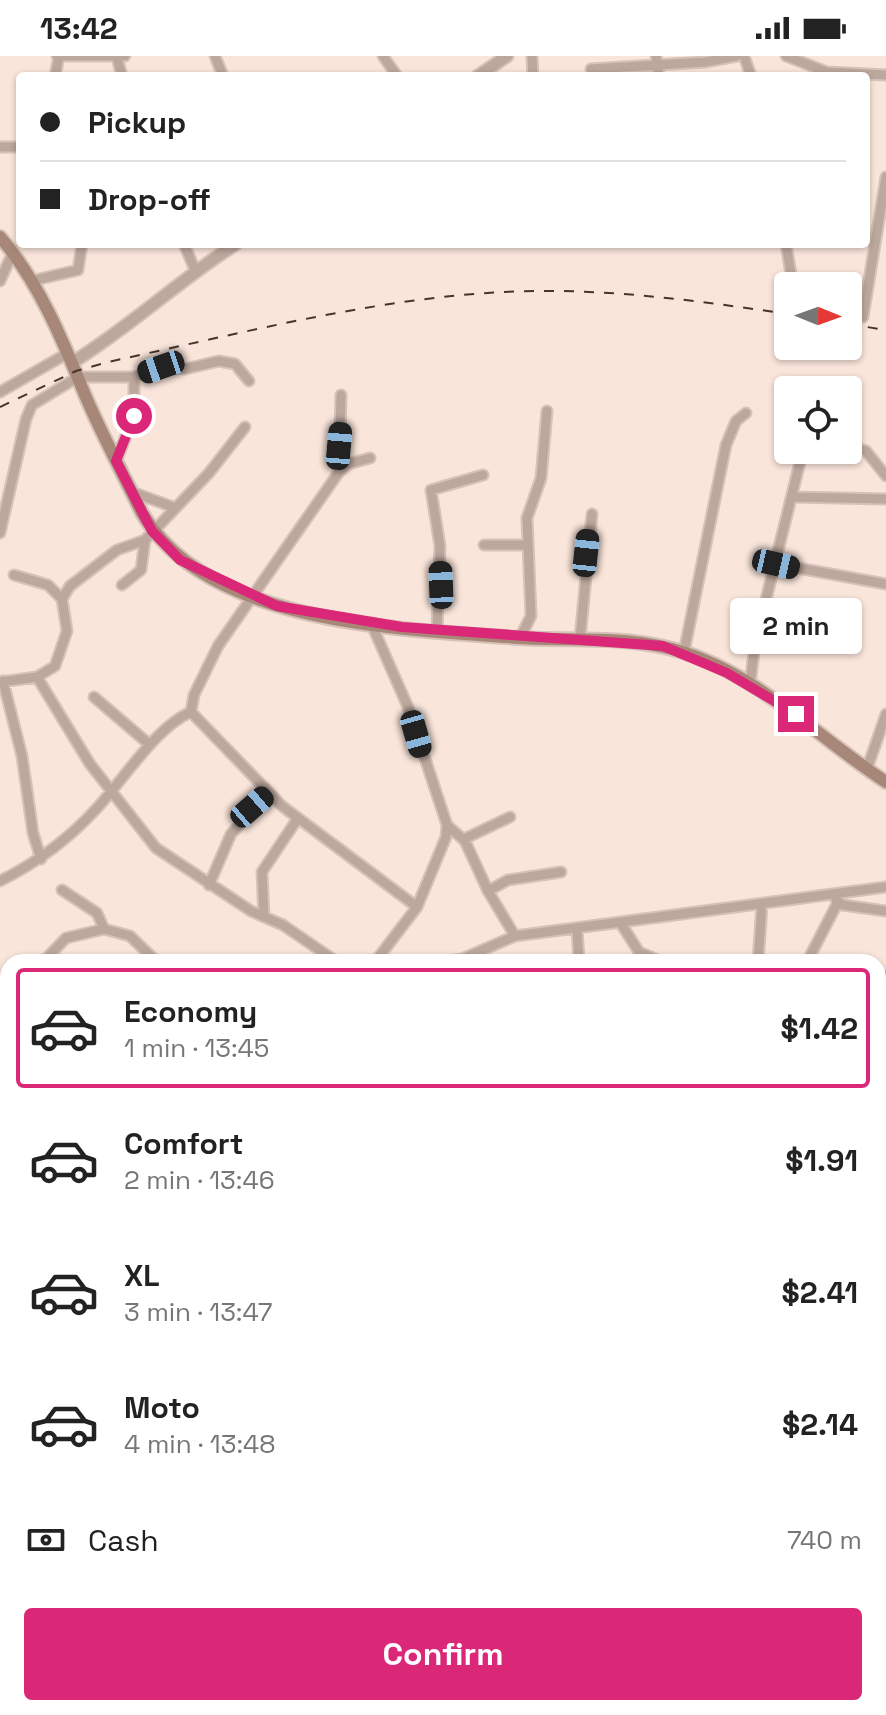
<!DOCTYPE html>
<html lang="en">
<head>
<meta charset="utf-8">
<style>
	:root { --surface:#fff; --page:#f2f2f2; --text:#222; --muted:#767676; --line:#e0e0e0; --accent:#db2777 }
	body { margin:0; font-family:"Space Grotesk",sans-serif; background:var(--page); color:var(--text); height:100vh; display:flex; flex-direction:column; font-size:30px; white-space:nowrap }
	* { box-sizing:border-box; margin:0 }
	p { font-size:26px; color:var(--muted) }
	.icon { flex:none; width:44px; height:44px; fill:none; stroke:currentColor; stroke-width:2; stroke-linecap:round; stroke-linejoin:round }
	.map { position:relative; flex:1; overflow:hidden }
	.panel { position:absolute; left:0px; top:898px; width:886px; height:762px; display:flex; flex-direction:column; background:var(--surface); border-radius:24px 24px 0 0; box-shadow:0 2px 6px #0004 }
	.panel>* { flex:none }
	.guide { position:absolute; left:16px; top:16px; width:854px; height:176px; border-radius:8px; box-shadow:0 2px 6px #0004; display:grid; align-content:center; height:176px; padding:0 24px; background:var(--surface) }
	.needle { width:52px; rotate:91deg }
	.controls { position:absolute; left:774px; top:216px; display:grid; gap:16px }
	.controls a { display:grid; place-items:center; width:88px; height:88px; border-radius:8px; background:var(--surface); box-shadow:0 2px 6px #0004; font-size:40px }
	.end { position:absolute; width:36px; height:36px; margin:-18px; border:10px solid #db2777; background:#fff; box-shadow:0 0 0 4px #fff }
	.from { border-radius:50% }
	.bubble { position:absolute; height:56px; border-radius:8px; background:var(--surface); box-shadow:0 2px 6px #0004; font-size:26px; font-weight:700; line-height:56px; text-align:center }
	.car { position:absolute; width:24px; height:48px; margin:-24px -12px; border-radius:10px; box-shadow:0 0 6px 2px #0007; background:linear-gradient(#222 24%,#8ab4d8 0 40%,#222 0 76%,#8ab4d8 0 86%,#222 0) }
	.guide b { display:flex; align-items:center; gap:28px; height:76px; font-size:30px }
	.guide b+b { border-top:2px solid var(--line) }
	.guide i { width:20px; height:20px; background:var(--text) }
	ul { padding:14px 0 0; list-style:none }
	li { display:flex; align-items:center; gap:24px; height:120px; margin:0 16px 12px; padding:0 8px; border:4px solid transparent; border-radius:8px }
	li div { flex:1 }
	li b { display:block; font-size:30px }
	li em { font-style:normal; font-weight:700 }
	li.on { border-color:var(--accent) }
	li>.icon { width:72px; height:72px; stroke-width:1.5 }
	.pay { display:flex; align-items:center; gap:20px; height:88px; padding:0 24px; font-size:30px }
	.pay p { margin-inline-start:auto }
	.button { display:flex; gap:16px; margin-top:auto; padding:16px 24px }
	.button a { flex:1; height:92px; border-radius:8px; background:var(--accent); color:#fff; font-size:32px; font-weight:700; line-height:92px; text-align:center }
	.status { display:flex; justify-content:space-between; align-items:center; height:56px; padding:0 40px; background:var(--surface); direction:ltr }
	.status svg { height:22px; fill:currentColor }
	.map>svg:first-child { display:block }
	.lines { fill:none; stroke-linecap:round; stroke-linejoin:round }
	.minor-casing { stroke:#d6c2b8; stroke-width:13 }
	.tertiary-casing { stroke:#d6c2b8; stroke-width:15 }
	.secondary-casing { stroke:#d6c2b8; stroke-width:16 }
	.minor { stroke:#bda89d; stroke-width:9 }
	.tertiary { stroke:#bda89d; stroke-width:11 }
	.secondary { stroke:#a78878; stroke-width:12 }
	.rail { stroke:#46352d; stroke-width:2; stroke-dasharray:10 10; stroke-linecap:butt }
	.route { stroke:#db2777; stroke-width:10 }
</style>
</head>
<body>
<div class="status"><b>13:42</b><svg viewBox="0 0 49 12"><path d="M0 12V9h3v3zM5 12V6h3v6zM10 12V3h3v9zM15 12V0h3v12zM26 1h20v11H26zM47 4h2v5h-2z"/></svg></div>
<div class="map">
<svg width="886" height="1659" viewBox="0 0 886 1659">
	<rect width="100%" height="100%" fill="#f9e5da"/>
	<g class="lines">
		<g class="minor-casing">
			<path id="minor" d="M57,0h68
				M215,0l8,20
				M383,0l14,20
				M532,0l1,20
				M656,0l3,20
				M744,0l7,20
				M786,0l41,16 59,3
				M117,2l5,18
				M591,13l114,-7 32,-6
				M55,20l4,-20
				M0,91h20
				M184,188l11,26
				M786,188l7,42
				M0,225l13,-29
				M31,225l47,-11 4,-26
				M863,261l23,-140
				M0,336l68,-39
				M341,339l-2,77 -121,174 -24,49 -3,17 91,94 135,101
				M848,390l18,5 20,25
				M116,405l18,-45v-39
				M339,416l9,-8 22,-6
				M132,436l41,15
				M792,441l94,2
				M0,477l26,-114 6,-14 46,-28h56l27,-10 24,2 34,-8 16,3 14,17
				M484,489h41
				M776,508l110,20
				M14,519l34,10 14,14
				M122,529l19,-15 4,-30
				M763,560l63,4
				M371,567l37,84 39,118 -1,12 -29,70 -42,55
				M437,574l3,-84 -9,-56 52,-15
				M520,582l11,-22 -4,-98 14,-40 6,-67
				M580,583l12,-125
				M684,596l42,-207 10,-24 10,-8
				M37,621l53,87 66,84 95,63 32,14 54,37
				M3,625l19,75 11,77 8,26
				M0,626l37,-5 18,-11 12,-35 -5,-32 8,-13 47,-36 28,-10 64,-67 36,-46
				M750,628l5,-40 48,-194
				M94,641l56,48
				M867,713l19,-55
				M447,769l18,16 23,50 27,45
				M464,783l46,-22
				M0,825c38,-19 69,-42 97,-73 26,-28 60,-82 94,-96
				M209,829l22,-51 37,-41
				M62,834l35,23 7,16 26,7 27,26
				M488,835l20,-11 53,-8
				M836,844l7,5 43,6
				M264,861l-2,-45 36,-54
				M620,866l19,30 23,10
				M577,872l2,34
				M43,906l23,-24 38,-9
				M438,906l24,-3 53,-23 371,-49
				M758,906l4,-57
				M807,906l31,-60
				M878,923l8,-3
				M0,968l8,-3
				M0,1035l8,4
				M0,1122l8,5
				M878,1137l8,14
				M878,1188l8,1
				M0,1221l8,4
				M878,1228l8,2
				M0,1271l8,-26
				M878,1329l8,4
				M0,1399l8,7
				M0,1496l8,-58
				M0,1507l8,5
				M0,1558l8,-9
				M878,1650l8,5
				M831,1652l1,7"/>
		</g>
		<g class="tertiary-casing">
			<path id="tertiary" d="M478,20l29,-20
				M73,306c57,-35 106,-82 163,-118"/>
		</g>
		<g class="secondary-casing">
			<path id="secondary" d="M0,181c39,45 63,104 85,158 17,40 38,79 57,118 66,113 261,116 377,125 48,3 98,-2 145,9 87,19 151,89 222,135"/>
		</g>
		<use href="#minor" class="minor"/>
		<use href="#tertiary" class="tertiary"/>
		<use href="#secondary" class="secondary"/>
		<path class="rail" d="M848,268l38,6
			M0,351l76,-36 32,-9c130,-28 263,-63 395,-70 96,-5 190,8 285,22"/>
	</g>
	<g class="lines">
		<path class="route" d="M134,360l-18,45 36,70 28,29 97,46 125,21 261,19 64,27 69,41"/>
	</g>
</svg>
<div class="controls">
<a><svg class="needle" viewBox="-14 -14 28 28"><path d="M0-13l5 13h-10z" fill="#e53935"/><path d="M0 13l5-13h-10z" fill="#767676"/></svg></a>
<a><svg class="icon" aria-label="locate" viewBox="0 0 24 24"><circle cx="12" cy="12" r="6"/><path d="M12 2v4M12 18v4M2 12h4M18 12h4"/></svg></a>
</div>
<i class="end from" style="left:134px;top:360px"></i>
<i class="end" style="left:796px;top:658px"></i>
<div class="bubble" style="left:730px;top:542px;width:132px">2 min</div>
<i class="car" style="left:161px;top:311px;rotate:251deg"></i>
<i class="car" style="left:339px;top:390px;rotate:5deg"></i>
<i class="car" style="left:586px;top:497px;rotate:6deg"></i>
<i class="car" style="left:776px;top:508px;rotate:103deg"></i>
<i class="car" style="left:441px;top:529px;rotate:358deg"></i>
<i class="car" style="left:416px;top:678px;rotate:164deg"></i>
<i class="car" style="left:252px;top:751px;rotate:49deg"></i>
<div class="guide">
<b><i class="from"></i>Pickup</b>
<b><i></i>Drop-off</b>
</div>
<section class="panel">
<ul>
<li class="on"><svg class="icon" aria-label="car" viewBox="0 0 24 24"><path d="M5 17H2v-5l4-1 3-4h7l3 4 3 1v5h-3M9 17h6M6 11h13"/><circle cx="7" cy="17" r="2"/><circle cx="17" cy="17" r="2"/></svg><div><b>Economy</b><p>1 min · 13:45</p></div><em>$1.42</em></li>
<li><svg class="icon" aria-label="car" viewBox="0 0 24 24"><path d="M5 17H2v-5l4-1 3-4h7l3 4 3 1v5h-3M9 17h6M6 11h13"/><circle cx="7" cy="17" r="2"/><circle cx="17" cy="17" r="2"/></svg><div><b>Comfort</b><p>2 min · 13:46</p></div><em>$1.91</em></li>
<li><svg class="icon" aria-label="car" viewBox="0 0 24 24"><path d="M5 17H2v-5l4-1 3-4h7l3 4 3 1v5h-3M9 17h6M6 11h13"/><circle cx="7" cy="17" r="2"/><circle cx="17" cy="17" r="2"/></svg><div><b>XL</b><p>3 min · 13:47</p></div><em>$2.41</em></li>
<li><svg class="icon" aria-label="car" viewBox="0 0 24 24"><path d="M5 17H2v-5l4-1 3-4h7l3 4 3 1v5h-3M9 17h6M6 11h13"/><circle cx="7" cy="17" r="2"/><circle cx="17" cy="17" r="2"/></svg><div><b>Moto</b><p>4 min · 13:48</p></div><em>$2.14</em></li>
</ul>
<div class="pay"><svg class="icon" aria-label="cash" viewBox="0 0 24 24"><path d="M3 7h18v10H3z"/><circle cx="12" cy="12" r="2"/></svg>Cash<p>740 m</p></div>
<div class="button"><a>Confirm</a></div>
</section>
</div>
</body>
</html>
